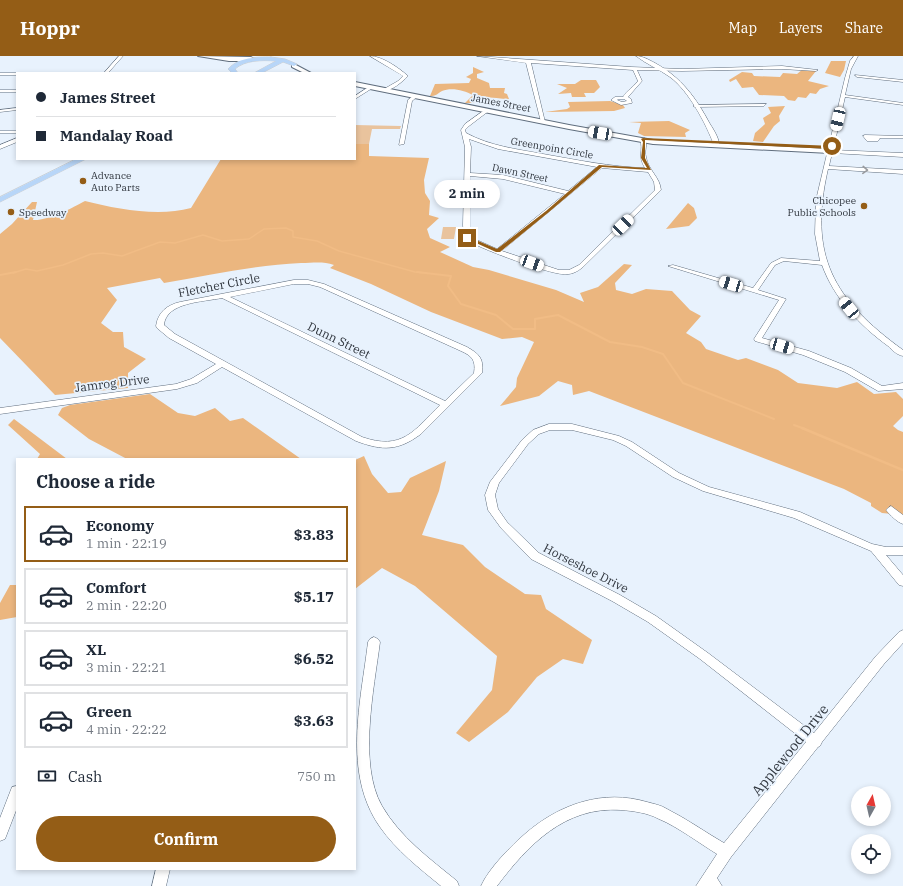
<!DOCTYPE html>
<html lang="en">
<head>
<meta charset="utf-8">
<style>
	:root { --surface:#fff; --page:#f2f2f3; --text:#1f2937; --muted:#747a83; --line:#e0e1e3; --accent:#945d16 }
	body { margin:0; font-family:"IBM Plex Serif",serif; background:var(--page); color:var(--text); height:100vh; display:flex; flex-direction:column; font-size:15px; white-space:nowrap }
	* { box-sizing:border-box; margin:0 }
	p { font-size:13px; color:var(--muted) }
	.icon { flex:none; width:22px; height:22px; fill:none; stroke:currentColor; stroke-width:2; stroke-linecap:round; stroke-linejoin:round }
	.map { position:relative; flex:1; overflow:hidden }
	.panel { position:absolute; left:16px; top:402px; width:340px; height:412px; display:flex; flex-direction:column; background:var(--surface); border-radius:0px; box-shadow:0 2px 6px #0003 }
	.panel>* { flex:none }
	.hud { position:absolute; left:16px; top:16px; width:340px; height:88px; border-radius:0px; box-shadow:0 2px 6px #0003; display:grid; align-content:center; height:88px; padding:0 20px; background:var(--surface) }
	.needle { width:26px; rotate:8deg }
	.tools { position:absolute; left:851px; top:730px; display:grid; gap:8px }
	.tools a { display:grid; place-items:center; width:40px; height:40px; border-radius:50%; background:var(--surface); box-shadow:0 2px 6px #0003; font-size:20px }
	.end { position:absolute; width:18px; height:18px; margin:-9px; border:5px solid #945d16; background:#fff; box-shadow:0 0 0 2px #fff }
	.from { border-radius:50% }
	.bubble { position:absolute; height:28px; border-radius:14px; background:var(--surface); box-shadow:0 2px 6px #0003; font-size:13px; font-weight:700; line-height:28px; text-align:center }
	.car { position:absolute; width:12px; height:24px; margin:-12px -6px; border-radius:5px; box-shadow:0 0 3px 1px #0007; background:linear-gradient(#fff 24%,#345 0 40%,#fff 0 76%,#345 0 86%,#fff 0) }
	.hud b { display:flex; align-items:center; gap:14px; height:38px; font-size:15px }
	.hud b+b { border-top:1px solid var(--line) }
	.hud i { width:10px; height:10px; background:var(--text) }
	ul { padding:0; list-style:none }
	li { display:flex; align-items:center; gap:12px; height:56px; margin:0 8px 6px; padding:0 12px; border:2px solid var(--line); border-radius:0px }
	li div { flex:1 }
	li b { display:block; font-size:15px }
	li em { font-style:normal; font-weight:700 }
	li.current { border-color:var(--accent) }
	li>.icon { width:36px; height:36px; stroke-width:1.5 }
	h2 { padding:0 20px; font-size:18px; line-height:48px }
	.pay { display:flex; align-items:center; gap:10px; height:44px; padding:0 20px; font-size:15px }
	.pay p { margin-inline-start:auto }
	.button { display:flex; gap:8px; margin-top:auto; padding:8px 20px }
	.button a { flex:1; height:46px; border-radius:24px; background:var(--accent); color:#fff; font-size:16px; font-weight:700; line-height:46px; text-align:center }
	header { display:flex; align-items:center; gap:24px; box-sizing:border-box; height:56px; padding:0 20px; background:var(--accent); color:#fff }
	header strong { font-size:19px }
	nav { display:flex; gap:22px; margin-inline-start:auto; font-size:14px }
	.map>svg:first-child { display:block }
	.green { fill:#e9c39d }
	.forest { fill:#ebb67f }
	.lines { fill:none; stroke-linecap:round; stroke-linejoin:round }
	.stream-far2 { stroke:#f1bc85; stroke-width:1.5 }
	.stream-far1 { stroke:#f1bc85; stroke-width:2 }
	.stream { stroke:#f1bc85; stroke-width:2.5 }
	.minor-casing { stroke:#606e7e; stroke-width:1 }
	.tertiary-casing { stroke:#606e7e; stroke-width:1 }
	.secondary-casing { stroke:#606e7e; stroke-width:2 }
	.primary-casing { stroke:#cdcfd1; stroke-width:1 }
	.minor { fill:#fff; fill-rule:evenodd }
	.tertiary { fill:#fff; fill-rule:evenodd }
	.secondary { fill:#fff; fill-rule:evenodd }
	.primary { fill:#b8d6f8; fill-rule:evenodd }
	.oneway { stroke:#989a9e }
	.route { fill:#945d16 }
	.poi-dot { fill:#945d16; stroke:#e8f2fd; stroke-width:1.5 }
	.labels { text-anchor:middle; dominant-baseline:central; stroke-width:3.5; stroke-linejoin:round; paint-order:stroke }
	.far-street-label { font-size:10px; fill:#30363e; stroke:#e8f2fd }
	.far-poi-label { font-size:10px; fill:#30363e; stroke:#e8f2fd; text-anchor:start }
	.street-label { font-size:12px; fill:#30363e; stroke:#e8f2fd }
	.near-street-label { font-size:14px; fill:#30363e; stroke:#e8f2fd }
</style>
</head>
<body>
<header>
<strong>Hoppr</strong>
<nav><a>Map</a><a>Layers</a><a>Share</a></nav>
</header>
<div class="map">
<svg width="903" height="830" viewBox="0 0 903 830">
	<rect width="100%" height="100%" fill="#e8f2fd"/>
	<path class="green" d="M355,69l46,1 -1,3h-28l-3,15h-14z
		M443,171h13l-2,12h-13z"/>
	<path class="forest" d="M831,5h15l-2,9 -4,7 -15,-4z
		M473,11l11,5 -7,2v4l12,5 1,5h15l-1,5 3,1 2,5c-11,0 -23,-3 -33,-1l-2,5h-9l8,-8c-9,-5 -22,-8 -31,-4 -5,3 -6,5 -12,5l5,-12 34,-1 2,-4 -5,-2 7,-4z
		M803,13l13,2 -8,10 21,5 -9,3 -4,5 -6,-1 -4,5 -8,-1 -3,4 -7,-1 -4,-4 -25,-1 -6,-8 -11,1 -6,-9 -6,3 -1,-2 13,-8 10,1 2,3 26,1 3,-4 14,1z
		M581,24h15l4,7 -6,6h-10l2,4h-14l-1,-4 -13,1 9,-6 -10,-4h18z
		M610,45l13,4 2,3 -11,3 -69,1 22,-3 3,-2 -2,-5z
		M785,50l-6,10 1,5 -6,5 -11,16 -10,-1 2,-8 10,-9 -2,-6 8,-5 -3,-6z
		M669,65l21,9 -5,3 1,4 -42,-1 -6,-3 3,-10 -12,-1z
		M355,88h14v12l60,2 -5,22 1,13 5,8 -1,14 10,3 -12,11 3,9 20,9 -10,5 33,15 16,3 67,20 28,12 -4,-9 18,-6 26,-23 8,1 -17,18 1,7 16,4 14,-5 26,2 18,19 11,6 -15,17 15,9 5,7 32,11 8,-2 32,12 20,13 39,5 20,-6 17,12 22,-2 7,7v17l-10,10 5,4 5,2v83l-21,-2 -11,-7v-3l-27,-14 -255,-98 -16,4 -1,-10 -14,-4 -19,15 -39,10 16,-19 1,-9 17,-36 -12,-5 -20,2 -71,-27 -60,-28 -41,-16 4,-3c-11,-4 -21,-2 -33,-2 -46,2 -92,12 -137,20l-4,-5 -53,10 10,12 -16,23 12,9h10l1,15 22,12 -18,14v15l-73,7 -55,-57v-104l12,-10 20,-22h5l-4,18c15,1 39,-12 52,-19 32,8 73,16 106,7l30,-49h134z
		M688,147l6,5 3,10 -8,8 -23,3z
		M150,338l28,19 17,3 20,-8 15,13 13,-3 58,41h-174l-38,-20 -31,-24 4,-7 8,-3z
		M14,363l53,40h-30l3,-5 -32,-29z
		M364,400l8,18 16,19 13,-1 9,-14 36,-17 -7,30 -17,44 41,10 22,22 40,27 16,1 5,14 46,31 -9,24 -20,-5 -26,18 -29,35 -39,30 -13,-9 36,-43 5,-34 -82,-70 -33,-18 -27,21v-129z
		M10,529h7v32l-17,3v-17z"/>
	<g class="lines">
		<path class="stream-far2" d="M13,217l13,-4 11,2 26,-6 28,-11 12,-1 19,3 38,-14 15,1 28,-8 19,6 27,-2 15,-10 22,-1 7,3v6l24,4 22,10 76,21 11,1"/>
		<path class="stream-far1" d="M417,216l34,4 -3,10 13,18 35,11 17,14h22v-10l23,-4 52,27 32,5 21,7 20,29 91,36
			M0,219l16,-3
			M794,369l11,4"/>
		<path class="stream" d="M802,372l101,42"/>
		<g class="minor-casing">
			<path id="minor" d="M119,0h4l-15,17h-4z
				M370,0c12,0 29,12 38,20 -6,6 -15,14 -24,15v-2l14,-8 5,-5z
				M477,0l154,11 51,2 100,-3 36,4 -2,1 -34,-2 -100,2 -45,-1 5,11 -14,16 3,2 1,4 -11,2 -10,-5 4,-3h8c4,-7 11,-10 15,-16l-5,-11 -102,-7 14,59 -2,1 -2,-1 -15,-59zM618,43h6l3,2 -5,1 -5,-2z
				M854,0h4l-7,13 -6,26 58,8v2l-58,-8 -12,53 70,3v4l-71,-4 -3,13 74,4v4l-75,-5c-20,87 5,130 75,181v6c-6,-1 -11,-6 -15,-10 -29,-21 -54,-48 -66,-81l-38,-4 -9,4 -17,25 28,9 -24,39 47,13 42,17 31,18 21,-3v6l-25,2 -33,-19 -42,-17 -48,-14 -1,-2 25,-39 -111,-34 5,-1 80,23 18,-25 10,-5 39,3 -5,-27 1,-34 29,-122 5,-17z
				M0,17h18l-1,2h-17z
				M855,19l48,5v2l-46,-5z
				M370,30l4,1 -19,12v-3z
				M0,34h17v2h-17z
				M414,39l4,1 -6,5 -8,43 -5,1 9,-45z
				M766,48l-2,2 -69,1 -2,-1 2,-1z
				M17,52v2l-17,2v-2z
				M486,53l4,1 -21,16 -4,4 1,3c24,13 50,16 77,21 34,6 68,13 102,14 -8,-13 -1,-17 -5,-29l5,-1c3,7 -1,12 1,19 2,13 14,20 15,33l-78,77c-6,5 -12,8 -20,7 -14,0 -89,-27 -99,-36l-1,-13 2,-78 -4,-17 4,-6zM469,83l29,10 99,18 -29,24 -65,-16 -33,-2 1,-26zM602,112l46,4 6,10 1,8 -76,75 -10,5h-10l-57,-19zM470,120l33,3 62,15 -68,55 -27,-12z
				M0,75h17v2h-17z
				M865,79l38,1v2h-23l-2,3h-11l-4,-5z
				M17,82v4l-17,7v-4z
				M294,224h14l16,4 143,63c12,7 17,11 15,26l-61,61c-23,17 -38,17 -65,7l-134,-74 -25,16 -20,6 -177,25v-6l176,-24 15,-5 25,-15 -47,-26 -12,-10 -1,-2c2,-14 11,-21 24,-24zM294,228h14l12,3 141,64c11,5 15,9 13,22l-29,28 -215,-104zM222,242l218,107c-26,26 -38,46 -78,32l-187,-103 -11,-9c2,-23 39,-23 58,-27z
				M549,368h23l47,12 13,6 47,31 30,14 91,25 72,32 14,3h17v8h-17l17,20v11l-4,-1 -28,-34 -77,-33 -91,-27 -30,-14 -47,-31 -13,-6 -41,-10h-22l-11,4 -11,10 -29,39 -4,12 3,14 9,13 32,31 81,42 36,21 52,37 106,80 62,-77 23,-24 4,-2v13l-19,21 -62,78 -2,4 -2,1 -87,110 -14,21 5,8h-26l21,-32c-18,-11 -39,-27 -58,-35 -11,-6 -25,-8 -38,-9 -56,-4 -93,35 -124,76h-16c8,-18 30,-40 45,-53 34,-29 77,-44 121,-31 7,2 14,3 20,7 20,10 38,23 57,34l82,-101 -106,-83 -52,-37 -36,-21 -81,-42 -30,-31 -13,-18 -3,-15 5,-13 32,-42 11,-10z
				M891,450l12,9v9c-6,-2 -13,-9 -17,-14l2,-2z
				M374,581l4,2 2,3c-6,47 -22,122 2,164 18,31 48,53 75,75l2,5h-18c-22,-18 -45,-36 -61,-59 -38,-54 -19,-126 -12,-185l2,-3z
				M17,730v22l-12,31 -5,2v-23l12,-31z
				M156,813h14l-4,17h-14z"/>
		</g>
		<g class="tertiary-casing">
			<path id="tertiary" d="M636,0c7,0 13,4 19,7 27,15 41,35 55,61 4,6 10,16 9,22l-5,-1c-8,-21 -25,-54 -44,-68 -11,-8 -24,-13 -34,-21z"/>
		</g>
		<g class="secondary-casing">
			<path id="secondary" d="M198,0l53,1 3,2 -3,2h-22z
				M292,9h4l15,8h-7l-12,-6z
				M355,26l214,43 84,15 177,9 3,2 -3,2 -177,-9 -84,-15 -214,-43z"/>
		</g>
		<g class="primary-casing">
			<path id="primary" d="M271,1l14,2 12,5 -3,2 -11,-4 -21,11h-8l22,-12c-14,-1 -31,-1 -41,8l3,4h-6l-4,-4c11,-12 28,-12 43,-12z
				M76,103h10l-86,43v-5z"/>
		</g>
		<use href="#minor" class="minor"/>
		<use href="#tertiary" class="tertiary"/>
		<use href="#secondary" class="secondary"/>
		<use href="#primary" class="primary"/>
	</g>
	<defs><path id="oneway-chevron" d="M-2-3.5L2.5 0L-2 3.5" fill="none" stroke-width="1.6" stroke-linecap="round" stroke-linejoin="round"/></defs>
	<use class="oneway" href="#oneway-chevron" transform="translate(865 114) rotate(3)"/>
	<path class="route" d="M643,82l190,8 -2,3 -186,-9v18l6,12 -49,-3 -53,45 -49,40h-4l-31,-14 4,-1 28,12 49,-38 53,-46 48,3 -6,-10 2,-16 -2,-3z"/>
	<g class="poi-dot">
		<circle cx="83" cy="125" r="4"/>
		<circle cx="864" cy="150" r="4"/>
		<circle cx="11" cy="156" r="4"/>
	</g>
	<g class="labels">
		<g class="far-street-label">
			<text transform="translate(501 47) rotate(11)">James Street</text>
			<text transform="translate(552 92) rotate(10)">Greenpoint Circle</text>
			<text transform="translate(520 117) rotate(12)">Dawn Street</text>
		</g>
		<g class="far-poi-label">
			<text x="91" y="119">Advance<tspan x="91" dy="12">Auto Parts</tspan></text>
			<text x="856" y="144" text-anchor="end">Chicopee<tspan x="856" dy="12">Public Schools</tspan></text>
			<text x="19" y="156">Speedway</text>
		</g>
		<g class="street-label">
			<text transform="translate(219 229) rotate(-11)">Fletcher Circle</text>
			<text transform="translate(339 284) rotate(26)">Dunn Street</text>
			<text transform="translate(112 327) rotate(-7)">Jamrog Drive</text>
			<text transform="translate(586 512) rotate(27)">Horseshoe Drive</text>
		</g>
		<g class="near-street-label">
			<text transform="translate(790 694) rotate(-51)">Applewood Drive</text>
		</g>
	</g>
</svg>
<div class="tools">
<a><svg class="needle" viewBox="-14 -14 28 28"><path d="M0-13l5 13h-10z" fill="#e53935"/><path d="M0 13l5-13h-10z" fill="#747a83"/></svg></a>
<a><svg class="icon" aria-label="locate" viewBox="0 0 24 24"><circle cx="12" cy="12" r="6"/><path d="M12 2v4M12 18v4M2 12h4M18 12h4"/></svg></a>
</div>
<i class="end from" style="left:832px;top:90px"></i>
<i class="end" style="left:467px;top:182px"></i>
<div class="bubble" style="left:434px;top:124px;width:66px">2 min</div>
<i class="car" style="left:838px;top:63px;rotate:193deg"></i>
<i class="car" style="left:600px;top:77px;rotate:280deg"></i>
<i class="car" style="left:623px;top:169px;rotate:46deg"></i>
<i class="car" style="left:532px;top:207px;rotate:110deg"></i>
<i class="car" style="left:731px;top:228px;rotate:287deg"></i>
<i class="car" style="left:849px;top:252px;rotate:321deg"></i>
<i class="car" style="left:782px;top:290px;rotate:106deg"></i>
<div class="hud">
<b><i class="from"></i>James Street</b>
<b><i></i>Mandalay Road</b>
</div>
<section class="panel">
<h2>Choose a ride</h2>
<ul>
<li class="current"><svg class="icon" aria-label="car" viewBox="0 0 24 24"><path d="M5 17H2v-5l4-1 3-4h7l3 4 3 1v5h-3M9 17h6M6 11h13"/><circle cx="7" cy="17" r="2"/><circle cx="17" cy="17" r="2"/></svg><div><b>Economy</b><p>1 min · 22:19</p></div><em>$3.83</em></li>
<li><svg class="icon" aria-label="car" viewBox="0 0 24 24"><path d="M5 17H2v-5l4-1 3-4h7l3 4 3 1v5h-3M9 17h6M6 11h13"/><circle cx="7" cy="17" r="2"/><circle cx="17" cy="17" r="2"/></svg><div><b>Comfort</b><p>2 min · 22:20</p></div><em>$5.17</em></li>
<li><svg class="icon" aria-label="car" viewBox="0 0 24 24"><path d="M5 17H2v-5l4-1 3-4h7l3 4 3 1v5h-3M9 17h6M6 11h13"/><circle cx="7" cy="17" r="2"/><circle cx="17" cy="17" r="2"/></svg><div><b>XL</b><p>3 min · 22:21</p></div><em>$6.52</em></li>
<li><svg class="icon" aria-label="car" viewBox="0 0 24 24"><path d="M5 17H2v-5l4-1 3-4h7l3 4 3 1v5h-3M9 17h6M6 11h13"/><circle cx="7" cy="17" r="2"/><circle cx="17" cy="17" r="2"/></svg><div><b>Green</b><p>4 min · 22:22</p></div><em>$3.63</em></li>
</ul>
<div class="pay"><svg class="icon" aria-label="cash" viewBox="0 0 24 24"><path d="M3 7h18v10H3z"/><circle cx="12" cy="12" r="2"/></svg>Cash<p>750 m</p></div>
<div class="button"><a>Confirm</a></div>
</section>
</div>
</body>
</html>
